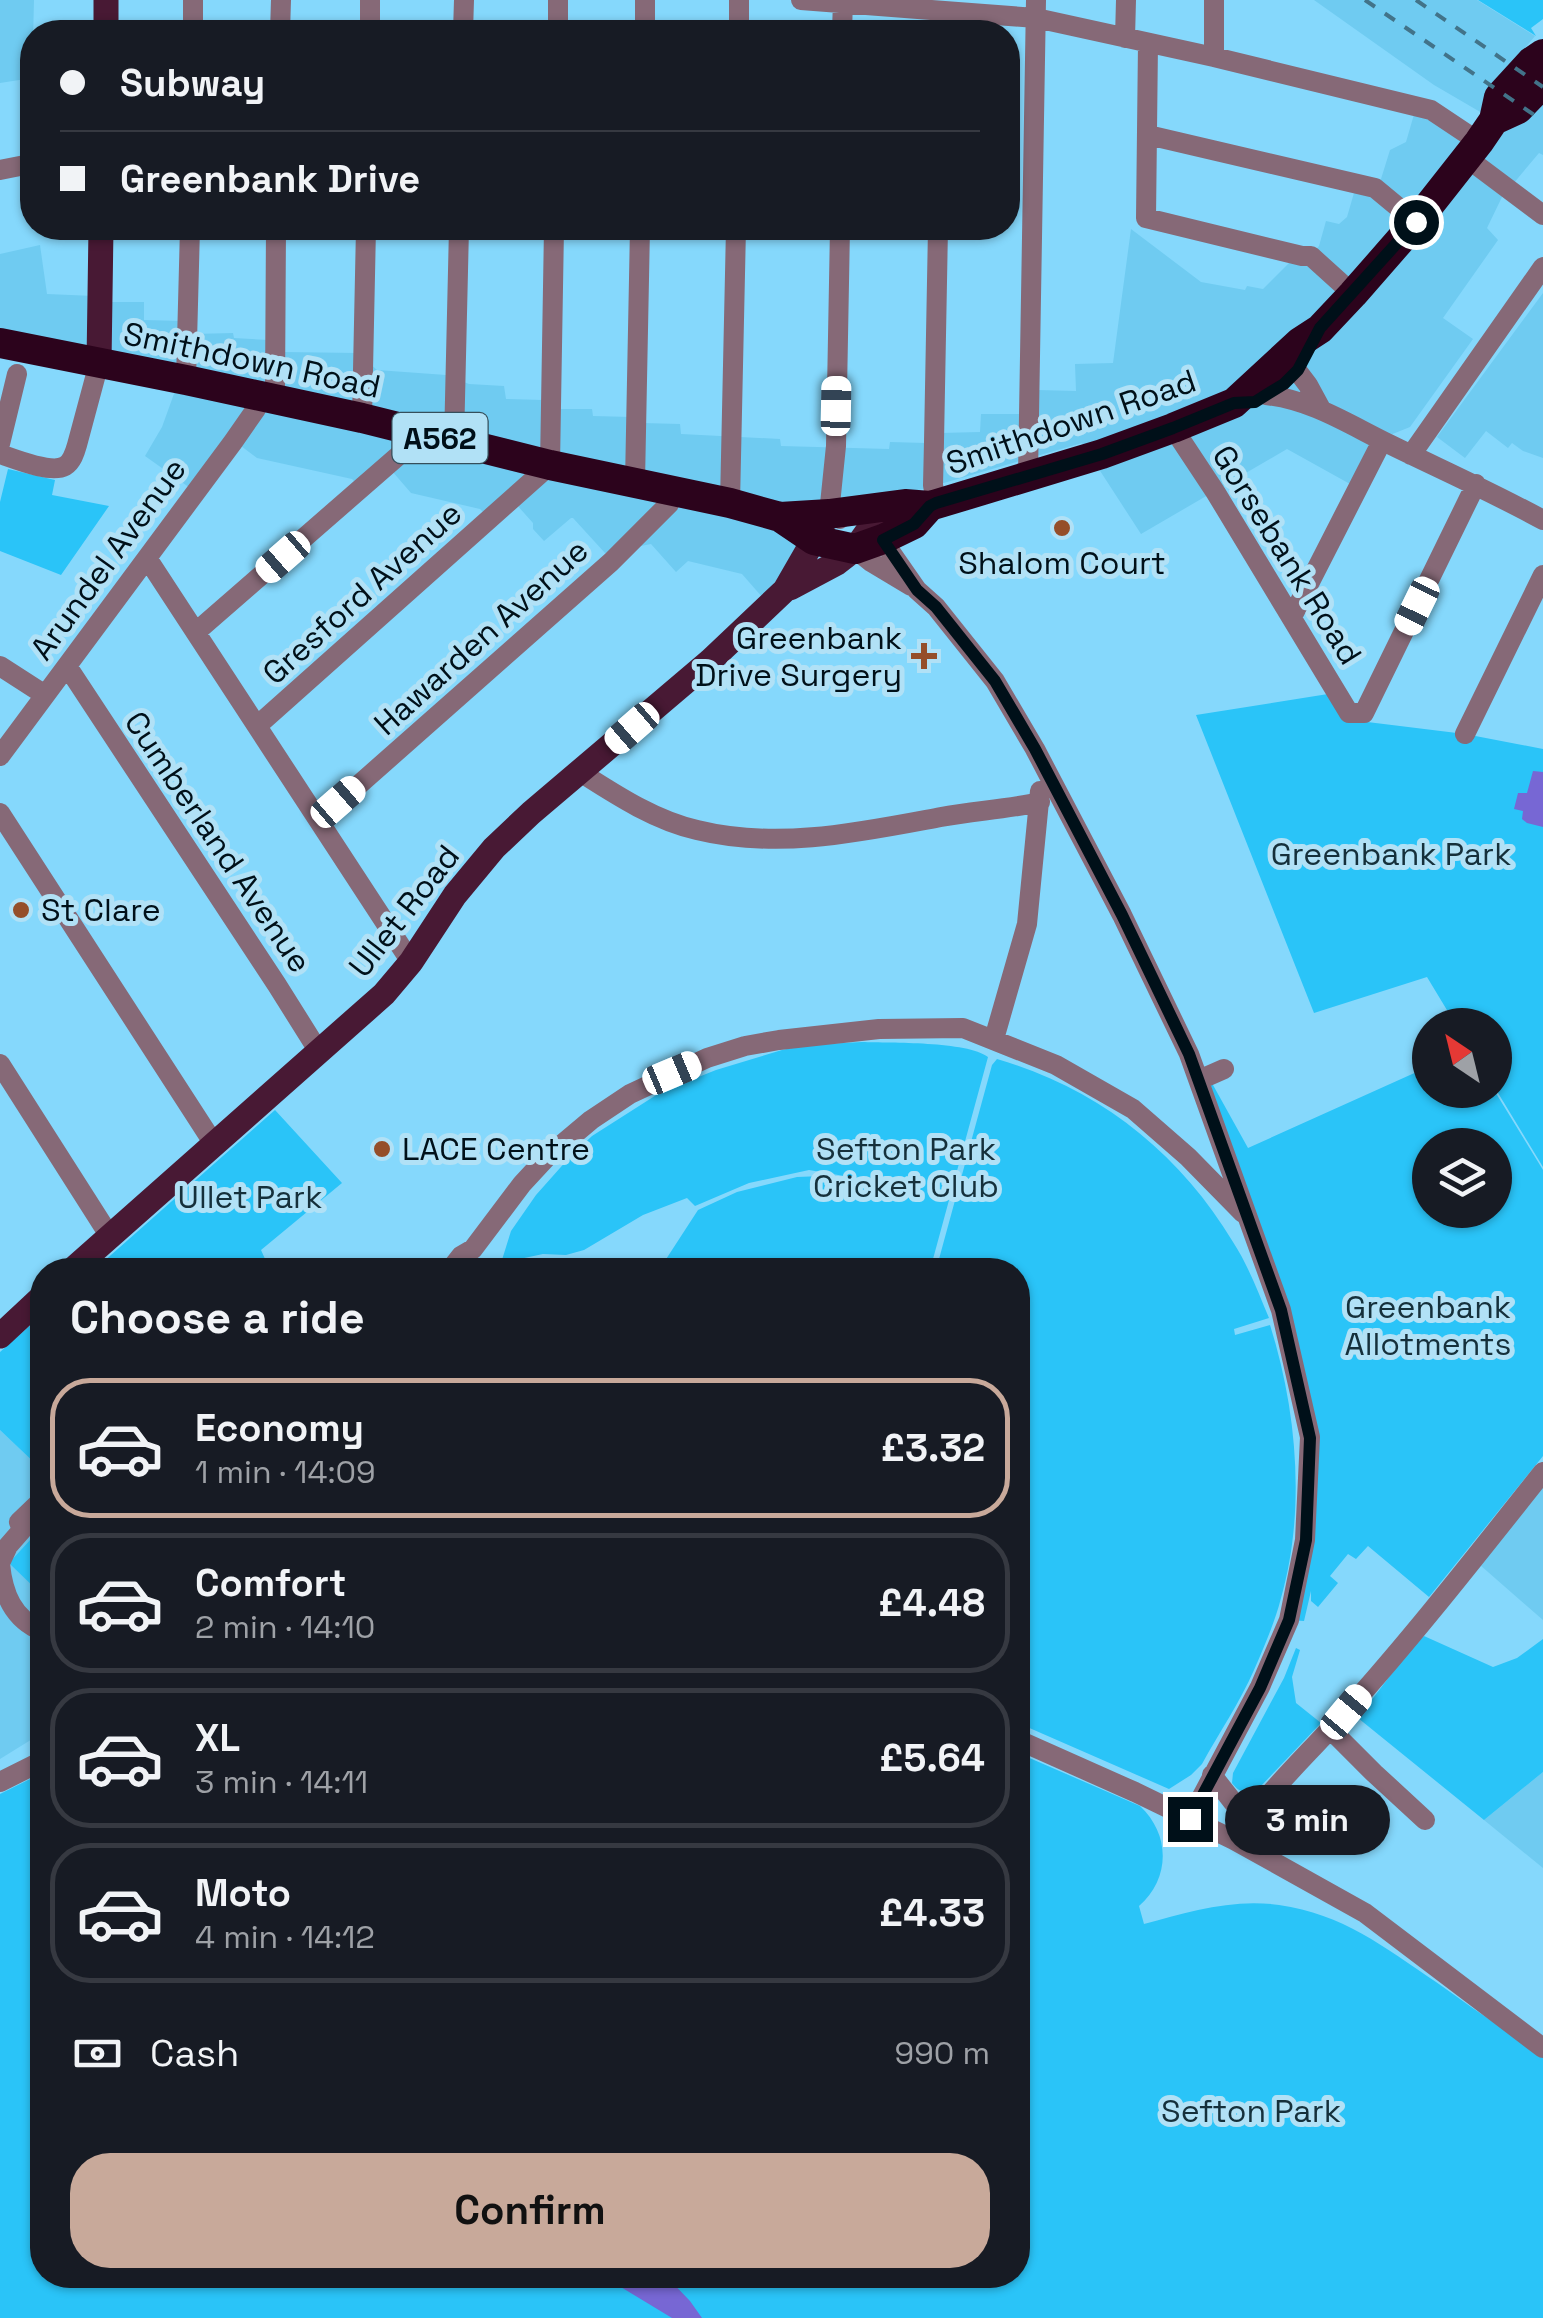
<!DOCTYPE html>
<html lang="en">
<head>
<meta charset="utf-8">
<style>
	:root { --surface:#171b24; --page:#20242c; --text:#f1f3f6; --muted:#9ea1a6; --line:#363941; --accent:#c8a99a }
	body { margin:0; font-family:"Space Grotesk",sans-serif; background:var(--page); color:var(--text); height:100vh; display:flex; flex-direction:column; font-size:38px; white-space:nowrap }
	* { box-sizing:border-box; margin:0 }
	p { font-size:32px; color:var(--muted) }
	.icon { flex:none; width:55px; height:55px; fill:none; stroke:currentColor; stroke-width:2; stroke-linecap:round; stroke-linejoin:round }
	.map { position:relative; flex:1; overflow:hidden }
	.details { position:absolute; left:30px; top:1258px; width:1000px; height:1030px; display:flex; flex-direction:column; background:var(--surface); border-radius:40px; box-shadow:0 2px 8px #0004 }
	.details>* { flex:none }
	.top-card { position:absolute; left:20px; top:20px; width:1000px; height:220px; border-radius:40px; box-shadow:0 2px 8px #0004; display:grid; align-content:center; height:220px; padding:0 40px; background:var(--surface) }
	.needle { width:65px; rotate:325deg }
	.fabs { position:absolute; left:1412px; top:1008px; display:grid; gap:20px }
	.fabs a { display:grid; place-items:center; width:100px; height:100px; border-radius:50%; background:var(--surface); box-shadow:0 2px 8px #0004; font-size:50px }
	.end { position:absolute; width:45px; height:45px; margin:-22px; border:12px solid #001019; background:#fff; box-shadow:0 0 0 5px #fff }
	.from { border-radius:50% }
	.bubble { position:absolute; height:70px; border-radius:35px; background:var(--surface); box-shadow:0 2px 8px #0004; font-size:32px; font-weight:700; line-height:70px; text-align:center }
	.car { position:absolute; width:30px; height:60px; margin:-30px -15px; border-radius:12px; box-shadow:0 0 8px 2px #0007; background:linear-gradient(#fff 24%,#345 0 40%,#fff 0 76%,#345 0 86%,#fff 0) }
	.top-card b { display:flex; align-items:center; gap:35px; height:95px; font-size:38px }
	.top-card b+b { border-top:2px solid var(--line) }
	.top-card i { width:25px; height:25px; background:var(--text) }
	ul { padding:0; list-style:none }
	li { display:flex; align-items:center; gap:30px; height:140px; margin:0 20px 15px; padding:0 20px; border:5px solid var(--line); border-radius:40px }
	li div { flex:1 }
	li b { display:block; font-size:38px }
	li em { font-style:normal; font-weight:700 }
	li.active { border-color:var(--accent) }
	li>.icon { width:90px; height:90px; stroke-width:1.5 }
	h2 { padding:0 40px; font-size:45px; line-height:120px }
	.pay { display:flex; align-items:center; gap:25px; height:110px; padding:0 40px; font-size:38px }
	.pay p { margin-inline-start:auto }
	.action { display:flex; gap:20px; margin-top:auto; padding:20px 40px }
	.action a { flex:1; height:115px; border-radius:40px; background:var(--accent); color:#111; font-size:40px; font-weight:700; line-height:115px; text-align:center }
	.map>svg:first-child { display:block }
	.built { fill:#6fcbf1 }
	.green { fill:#2ac4f8; fill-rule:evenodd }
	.water { fill:#7767d4 }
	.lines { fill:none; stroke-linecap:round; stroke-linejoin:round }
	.minor { stroke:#866977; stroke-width:20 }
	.major { stroke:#481934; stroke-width:25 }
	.highway { stroke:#2c031c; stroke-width:30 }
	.rail { stroke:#427389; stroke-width:4; stroke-dasharray:12 12; stroke-linecap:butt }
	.route { stroke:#001019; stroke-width:12 }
	.poi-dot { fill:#954e29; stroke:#b1e1f6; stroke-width:4 }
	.labels { text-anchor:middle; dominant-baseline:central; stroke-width:10; stroke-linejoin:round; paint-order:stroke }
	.shield { fill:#b1e1f6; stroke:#354f5b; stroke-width:2.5 }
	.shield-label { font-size:30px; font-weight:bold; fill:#001019 }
	.street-label { font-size:32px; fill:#001019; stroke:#b1e1f6 }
	.poi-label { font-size:32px; fill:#001019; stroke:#b1e1f6; text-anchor:start }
	.park-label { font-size:32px; fill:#15303b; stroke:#b1e1f6 }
</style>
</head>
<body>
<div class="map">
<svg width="1543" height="2318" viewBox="0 0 1543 2318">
	<rect width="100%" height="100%" fill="#85d8fc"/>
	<path class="built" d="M0,0h34l-2,78 -32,5z
		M1314,0h163l58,36 -15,18 23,16v85l-4,-2 -37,44 -15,31 11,12 -55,78 30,21 -63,88 -40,16 -20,41 -63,-35 -146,85 -59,-91 -159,46 -73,12 -59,60 -28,37 -21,-24 -54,-13 -12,11 -25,-28 -46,9 -32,-35h-2l-27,23 -11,-12v-6l-17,-19 -31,10 -5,-5 -69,-16 -19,-22 -35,13 -5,-5 -95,-21 -28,-21 -39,51 -45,-32 17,-29 13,-36 -175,-60v-77l40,-9 7,49 47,2 12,6h38v18l38,1 12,13 39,-1 1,5 35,2 14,12 75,1 19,17 69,5 23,9 35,2 2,13 37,1 13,9h36l1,7 38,1 11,6 38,1 1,10 99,5 1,7 108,3 1,-7 36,1 14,-10 40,-1 1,-18h41l15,-24 39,1 -1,-27 38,-1 18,-134 70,53 44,8 2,-4 16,3 26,-26 26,-12 4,-5 7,-25 13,3 8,-7 9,-31 25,-7 9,-29 16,-8 9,-31 39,22 40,-13 -60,-35z
		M1543,293v165l-20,-7 -11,-8 -4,5 -22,-17 -21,27 -28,-21z
		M0,1430l42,40v263l-42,26z
		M1543,1487v133l-63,-55z
		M1543,1772v96l-59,-48z"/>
	<path class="green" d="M1478,0h65v19l-12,9 5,8z
		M8,469l47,11 -3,15 57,11 -48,69 -61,-24v-49z
		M1328,694l15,25 122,15 78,15v418l-48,-79v-63h-39l-29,-48 -113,36 -118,-298z
		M862,1042c28,1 105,-1 126,15l-58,213h-271l39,-60 39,-18 60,-15 25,-1 23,6 -1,-6 -35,-6 -60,13 -54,23 -8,-8 -44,17 -59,35 -18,5 -23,-1 -42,9 10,-32 25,-36 32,-36 24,-23 69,-44 55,-22 66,-20 24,-5z
		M997,1059c101,29 182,93 236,183 15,23 25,50 36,76l-35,11 1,6 35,-10c27,86 36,185 11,273 -6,24 -17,49 -27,72 -14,32 -35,63 -52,94l-11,11 -22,14 -151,-66v-453h-82l56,-205z
		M1430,1066v24h64l49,80v286l-114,141 -61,-51 -12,13 -8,-5 -18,22 8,7 -20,24 -7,-6v-10l-7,30 -15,-1 21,-183 -102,-361 40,72zM1430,1145h65v65h-65z
		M275,1110l67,73 -81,67 9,20h-176z
		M42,1315v155l-42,-40v-78z
		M42,1527v68l-33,-32z
		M1424,1636l69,31 24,-9 26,-19v133l-59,48 -126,-102 53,-70z
		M1296,1648l4,2 -8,27 4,26 25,20 -61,64c-11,8 -21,6 -28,-4l1,-10 51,-95z
		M1018,1753l122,53c31,29 30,73 -1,100l5,18c43,-12 90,-26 135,-19 64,9 105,42 157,77 35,25 71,50 107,74v262h-1543v-524l42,-21v502h976z"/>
	<path class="water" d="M1533,771l10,1v55l-16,-4 -5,-4 1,-8 -9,-2 4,-16h9z
		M601,2275h64l25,26 12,17h-30z"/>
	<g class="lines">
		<path class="minor" d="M801,0l235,18 178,39 217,53 48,32
			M1214,0v57
			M193,32v-32
			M280,32l1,-32
			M370,32v-32
			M463,32l1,-32
			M558,32v-32
			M645,32v-32
			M739,32v-32
			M842,32l1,-32
			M1125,38l1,-38
			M1148,43l-2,175 156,38h9l42,38
			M1148,135l227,53 41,34
			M1467,158l76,57
			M0,170l30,-6
			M840,228l-4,218 -7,68 11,5
			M1286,356l22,29 13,24
			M186,380l4,-152
			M1266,395c46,5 82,29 123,49 51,25 103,48 154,76
			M273,399l2,-9 1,-162
			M362,418l4,-190
			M1173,428l43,65 133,220h15l112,-229
			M454,442l5,-214
			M0,444l17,-70
			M0,454c15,5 51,20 65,12 7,-4 10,-14 12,-21l22,-82
			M1411,455l132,-188
			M1028,475l8,-475
			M635,482l5,-254
			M730,503l6,-275
			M936,503l-3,-18 1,-43 4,-214
			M876,531l41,59 19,17 59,74 40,68 87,166 67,139 92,256 29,127 -5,103 -16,80 -29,67 -70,132
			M855,549l16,13 40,24
			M147,558l264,404
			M1292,617l90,-176
			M196,632l210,-183 10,-16
			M0,666l45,29
			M67,666l210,319 42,67
			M257,726l293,-261 4,-237
			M1465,734l78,-159
			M0,756l233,-314 23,-33 5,-12
			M580,772c36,23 74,48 117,58 81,20 164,2 244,-13 33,-6 67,-8 99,-15
			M0,813l214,331
			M319,820l292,-258 58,-58 5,-12
			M994,1039l33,-115 13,-133
			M0,1064l109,171
			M1199,1080l25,-11
			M450,1270l11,-14 12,-7 49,-65 25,-27 44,-37 39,-26 77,-36 38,-12 34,-6 100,-11 84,-1 93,37 77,44 55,48 55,56
			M0,1563l8,-17 14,-16 -3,-8 23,-22
			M0,1564c3,30 13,55 42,67
			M1338,1737l36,36 51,47
			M1018,1740l117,52 99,48 131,73 178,135
			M1212,1775l21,27 22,8
			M0,1782l42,-21
			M1234,1840c33,-49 77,-88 115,-132 68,-76 131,-157 194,-236"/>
		<path class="major" d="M106,32v-32
			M99,363l2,-135
			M790,588l47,-25 18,-14 17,-24
			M72,1270l312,-276 27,-32 44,-67 39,-47 37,-35 179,-152 75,-71 38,-66
			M0,1336l42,-39"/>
		<path class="highway" d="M1494,120l24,-11 25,-26
			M0,343l186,37 176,38 188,47 180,38 50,14 49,-3 76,-10 25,2 172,-52 71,-26 61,-25 66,-61 20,-13 33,-35 63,-72 63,-80 15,-22 5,-23 32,-35 12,-8
			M780,517l34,23 41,9 28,-10 31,-15 16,-18"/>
		<path class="rail" d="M1365,0l178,121
			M1416,0l127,87"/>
	</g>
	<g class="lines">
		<path class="route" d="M1190,1819l70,-131 29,-68 17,-80 4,-102 -29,-128 -92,-256 -67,-139 -87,-166 -40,-68 -59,-74 -19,-17 -34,-50 31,-16 16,-18 6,-3 166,-49 71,-26 61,-25 21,-1 11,-7 18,-11 14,-14 22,-42 96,-106"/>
	</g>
	<g class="poi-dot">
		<circle cx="1062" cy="528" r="10"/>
		<path d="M919 641h10v10h10v10h-10v10h-10v-10h-10v-10h10z"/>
		<circle cx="21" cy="910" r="10"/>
		<circle cx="382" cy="1149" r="10"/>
	</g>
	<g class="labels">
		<rect class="shield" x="392.5" y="413" width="95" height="50" rx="8"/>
		<g class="shield-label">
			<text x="440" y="438">A562</text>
		</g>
		<g class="street-label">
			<text transform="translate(252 360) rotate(12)">Smithdown Road</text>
			<text transform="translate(1071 422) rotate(-19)">Smithdown Road</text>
			<text transform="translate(1287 555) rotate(58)">Gorsebank Road</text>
			<text transform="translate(108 559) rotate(-54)">Arundel Avenue</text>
			<text transform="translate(362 593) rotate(-42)">Gresford Avenue</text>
			<text transform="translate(481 637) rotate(-42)">Hawarden Avenue</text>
			<text transform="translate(218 842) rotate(56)">Cumberland Avenue</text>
			<text transform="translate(404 911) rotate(-52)">Ullet Road</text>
		</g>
		<g class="poi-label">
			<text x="1062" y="563" text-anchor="middle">Shalom Court</text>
			<text x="902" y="638" text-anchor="end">Greenbank<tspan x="902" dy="37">Drive Surgery</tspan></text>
			<text x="41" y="910">St Clare</text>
			<text x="402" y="1149">LACE Centre</text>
		</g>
		<g class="park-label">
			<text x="1391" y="854">Greenbank Park</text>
			<text x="906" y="1149">Sefton Park<tspan x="906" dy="37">Cricket Club</tspan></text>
			<text x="250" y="1197">Ullet Park</text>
			<text x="1428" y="1307">Greenbank<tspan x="1428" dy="37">Allotments</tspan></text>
			<text x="1251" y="2111">Sefton Park</text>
		</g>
	</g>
</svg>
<div class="fabs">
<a><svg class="needle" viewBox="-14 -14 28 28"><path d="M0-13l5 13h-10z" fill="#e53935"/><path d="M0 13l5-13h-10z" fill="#9ea1a6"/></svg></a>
<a><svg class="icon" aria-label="layers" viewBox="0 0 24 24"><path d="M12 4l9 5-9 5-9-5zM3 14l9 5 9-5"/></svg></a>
</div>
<i class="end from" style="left:1416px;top:222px"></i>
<i class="end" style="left:1190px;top:1819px"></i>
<div class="bubble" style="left:1225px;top:1785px;width:165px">3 min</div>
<i class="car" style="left:836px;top:406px;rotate:1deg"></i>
<i class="car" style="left:283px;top:557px;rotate:229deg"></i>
<i class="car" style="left:1417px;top:606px;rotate:206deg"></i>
<i class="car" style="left:632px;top:728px;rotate:229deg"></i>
<i class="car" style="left:338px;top:802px;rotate:49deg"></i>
<i class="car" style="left:672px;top:1073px;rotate:67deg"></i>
<i class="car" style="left:1346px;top:1712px;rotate:40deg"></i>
<div class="top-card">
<b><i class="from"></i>Subway</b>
<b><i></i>Greenbank Drive</b>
</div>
<section class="details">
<h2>Choose a ride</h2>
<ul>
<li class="active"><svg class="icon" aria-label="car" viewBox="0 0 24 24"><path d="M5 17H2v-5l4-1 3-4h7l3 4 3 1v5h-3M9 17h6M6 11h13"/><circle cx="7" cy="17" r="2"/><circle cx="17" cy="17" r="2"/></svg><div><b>Economy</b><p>1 min · 14:09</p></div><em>£3.32</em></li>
<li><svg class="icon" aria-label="car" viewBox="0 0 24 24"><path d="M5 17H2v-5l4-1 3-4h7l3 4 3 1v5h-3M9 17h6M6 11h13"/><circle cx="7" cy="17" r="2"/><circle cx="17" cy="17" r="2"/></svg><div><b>Comfort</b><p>2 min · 14:10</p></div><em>£4.48</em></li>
<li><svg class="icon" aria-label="car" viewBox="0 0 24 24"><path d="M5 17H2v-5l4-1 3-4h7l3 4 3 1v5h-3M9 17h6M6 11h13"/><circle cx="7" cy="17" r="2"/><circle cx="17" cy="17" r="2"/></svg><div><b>XL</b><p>3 min · 14:11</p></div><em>£5.64</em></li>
<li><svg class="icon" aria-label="car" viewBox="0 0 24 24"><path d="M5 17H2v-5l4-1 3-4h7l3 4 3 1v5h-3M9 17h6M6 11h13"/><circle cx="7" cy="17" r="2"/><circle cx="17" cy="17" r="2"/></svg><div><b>Moto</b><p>4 min · 14:12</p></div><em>£4.33</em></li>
</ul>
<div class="pay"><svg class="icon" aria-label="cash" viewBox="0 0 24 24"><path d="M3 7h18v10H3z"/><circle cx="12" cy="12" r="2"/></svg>Cash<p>990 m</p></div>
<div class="action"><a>Confirm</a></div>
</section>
</div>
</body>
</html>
